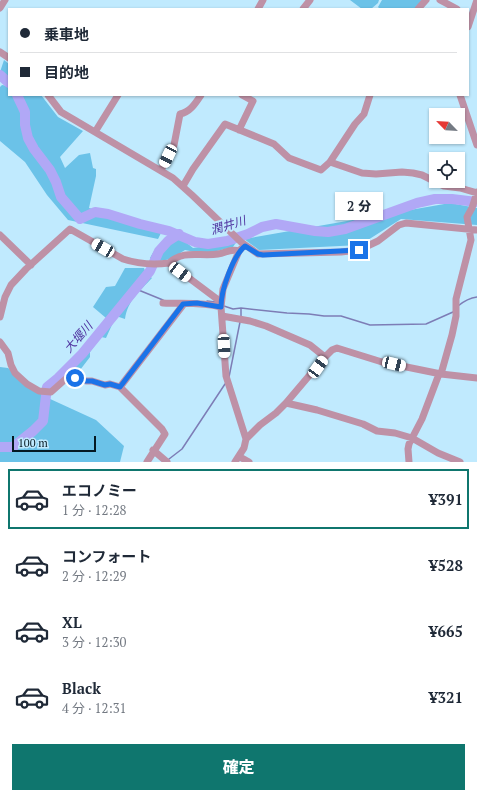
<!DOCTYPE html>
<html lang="ja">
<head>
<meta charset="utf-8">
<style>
	:root { --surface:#fff; --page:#f6f6f7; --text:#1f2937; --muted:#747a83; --line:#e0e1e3; --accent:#0f766e }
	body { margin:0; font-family:"PT Serif","Noto Sans JP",serif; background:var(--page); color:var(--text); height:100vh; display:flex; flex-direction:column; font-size:15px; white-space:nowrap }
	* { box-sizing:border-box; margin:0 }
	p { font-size:13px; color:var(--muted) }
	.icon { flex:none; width:22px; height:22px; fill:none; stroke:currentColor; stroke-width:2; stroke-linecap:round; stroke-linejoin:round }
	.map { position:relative; height:462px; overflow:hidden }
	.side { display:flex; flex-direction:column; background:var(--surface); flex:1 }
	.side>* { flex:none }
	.hud { position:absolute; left:8px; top:8px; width:461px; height:88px; border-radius:0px; box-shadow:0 1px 3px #0004; display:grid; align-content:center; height:88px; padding:0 12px; background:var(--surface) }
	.needle { width:26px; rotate:295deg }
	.fabs { position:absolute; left:429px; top:108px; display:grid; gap:8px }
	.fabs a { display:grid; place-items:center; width:36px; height:36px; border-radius:0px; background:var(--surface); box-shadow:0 1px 3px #0004; font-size:20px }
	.scale { position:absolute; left:12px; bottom:10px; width:84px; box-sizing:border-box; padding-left:4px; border:2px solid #051922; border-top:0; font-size:11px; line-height:14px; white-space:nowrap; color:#051922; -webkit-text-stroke:3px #c0eafe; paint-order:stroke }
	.end { position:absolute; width:18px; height:18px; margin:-9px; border:5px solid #1a73e8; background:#fff; box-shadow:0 0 0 2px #fff }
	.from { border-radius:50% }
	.bubble { position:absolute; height:28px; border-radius:0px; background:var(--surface); box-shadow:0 1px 3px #0004; font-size:13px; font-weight:800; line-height:28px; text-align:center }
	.car { position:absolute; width:12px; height:24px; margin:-12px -6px; border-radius:5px; box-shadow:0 0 3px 1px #0007; background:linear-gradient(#fff 24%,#345 0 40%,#fff 0 76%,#345 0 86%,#fff 0) }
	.hud b { display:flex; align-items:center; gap:14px; height:38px; font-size:15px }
	.hud b+b { border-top:1px solid var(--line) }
	.hud i { width:10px; height:10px; background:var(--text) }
	ul { padding:7px 0 0; list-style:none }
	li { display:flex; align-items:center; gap:12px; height:60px; margin:0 8px 6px; padding:0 4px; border:2px solid transparent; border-radius:0px }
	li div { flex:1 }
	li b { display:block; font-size:15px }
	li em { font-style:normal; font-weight:800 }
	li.current { border-color:var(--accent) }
	li>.icon { width:36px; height:36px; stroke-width:1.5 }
	.cta { display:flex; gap:8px; margin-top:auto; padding:8px 12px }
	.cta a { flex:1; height:46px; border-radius:0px; background:var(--accent); color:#fff; font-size:16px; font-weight:800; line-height:46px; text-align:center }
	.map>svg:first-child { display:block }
	.green { fill:#6bc2e8 }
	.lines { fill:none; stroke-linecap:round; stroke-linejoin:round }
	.stream { stroke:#7d7db6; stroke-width:1.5 }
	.river { stroke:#b1a8f6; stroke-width:10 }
	.minor { stroke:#be91a6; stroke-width:7 }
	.route { stroke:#1a73e8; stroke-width:5 }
	.labels { text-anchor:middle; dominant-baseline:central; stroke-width:4; stroke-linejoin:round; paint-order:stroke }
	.water-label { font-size:12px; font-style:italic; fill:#4e329f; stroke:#c0eafe }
</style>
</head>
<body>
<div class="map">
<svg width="477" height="462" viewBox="0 0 477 462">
	<rect width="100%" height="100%" fill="#c0eafe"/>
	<path class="green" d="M350,0h29l-1,3 -7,6h-9z
		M382,0h40l-6,9h-36l-2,-2z
		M4,60l5,4v20l-9,-12z
		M2,85l7,1v9h32l17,22 25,14 -23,26 5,11 14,-13 11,-2 3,15 3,1v7l-7,32 34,7 40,14 -5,10 -90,-19 -21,-25 -22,-33 -25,-21v-54z
		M450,203l27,5v17l-76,-6 -41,26 -101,5 -15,-11z
		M172,235l10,4 11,9 44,-7 -4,6 -28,7 -20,-4 -14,9 -17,3 -4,-4c5,-10 12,-18 22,-23z
		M125,268h19l2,6 6,4c-13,14 -24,22 -27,41l-9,-3 -10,22 -5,-1 -11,15v5l-13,17 -4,-3 3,-13 30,-40 -13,-11 13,-20 9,-1z
		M0,367l8,1 37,27 -1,15 4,-12 48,22 28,26 -4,16h-120z"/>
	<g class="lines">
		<path class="stream" d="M136,289l27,11
			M207,301l8,1
			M224,306l9,3 8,-1 46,5 22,1 15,2h17l29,9 56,-1 27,-12
			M458,306c6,-5 11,-8 19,-9
			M241,317v-9
			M229,377l11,-55
			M169,459l13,-10 43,-65"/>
		<path class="river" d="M0,75l9,8
			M17,95l8,17v13l3,13 6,11 16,21 6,12 5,15 19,22 15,-7 13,2 32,10 29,7 26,11 13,2 19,-3 21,-7 14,-7 14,-3 39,7 13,1 17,-3 72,-26 18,-4h17l25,3
			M0,447h13l20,-16 10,-10 4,-34 11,-9 24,-24 68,-83 9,-20 9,-10 11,-7"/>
		<path class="minor" d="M440,0l17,9
			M0,8l5,-8
			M258,9l5,-9
			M303,9l7,-9
			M418,9l8,-9
			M468,27l9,-27
			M0,52l9,6
			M48,95l13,17 112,66 19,17 49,47 17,12 83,-2 18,-2 19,-9 21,-16 7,-2 71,7
			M370,95l-6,19 -9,10 -25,38 32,11 14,1 26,-2 11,1 9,2 22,11 16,2 17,5
			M460,95l17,50
			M239,130l14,-29 -11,-6
			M95,132l23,-37
			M161,170l13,-25 6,-31c10,-2 15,-10 21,-19
			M183,186l10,-17 32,-45 49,20 15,14 32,12 9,-8
			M0,235l31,30
			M169,263l52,39
			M163,303c20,1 39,-1 58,4
			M222,316l28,5 16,5 44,19 15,12
			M0,317l5,-20 6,-12 15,-16 44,-40 53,30c15,5 30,6 46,4 15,-14 31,-6 49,-9 8,-1 12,-6 21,-3
			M0,342l8,11 3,12 4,8 12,11 12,7 12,1 18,-16 17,5h6l13,4 5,-1 10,3 42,42 3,5 -18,28
			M441,374l11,-39 4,-19v-17l15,-59 -4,-23 5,-9 5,-16
			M120,387l63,-82
			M286,403l31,7 46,14 14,7 18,2 17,5 26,15 22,9
			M246,439l14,-14 16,-12 10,-10 39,-46 7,-7 5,-2 45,14 59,12 36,4
			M153,450l14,12
			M240,457l9,5
			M235,462l9,-14 2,-9 -20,-63 -5,-69 2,-18 16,-38 2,-2
			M409,462l-1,-13 1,-5 13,-25 17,-45"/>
	</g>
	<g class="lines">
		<path class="route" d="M75,378l11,3h6l13,4 5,-1 10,3 63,-83 14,-1 24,4c0,-17 12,-51 24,-61l13,8 5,1 96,-5"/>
	</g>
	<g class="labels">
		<g class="water-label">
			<text transform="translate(228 225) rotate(-17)">潤井川</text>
			<text transform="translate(78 337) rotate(-49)">大堰川</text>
		</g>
	</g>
</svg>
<div class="fabs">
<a><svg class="needle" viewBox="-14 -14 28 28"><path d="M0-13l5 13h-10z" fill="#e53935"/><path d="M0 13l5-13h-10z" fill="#747a83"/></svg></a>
<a><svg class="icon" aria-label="locate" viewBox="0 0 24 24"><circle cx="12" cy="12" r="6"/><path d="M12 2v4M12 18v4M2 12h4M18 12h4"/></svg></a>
</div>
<div class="scale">100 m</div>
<i class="end from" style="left:75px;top:378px"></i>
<i class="end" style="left:359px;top:250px"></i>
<div class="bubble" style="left:335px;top:192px;width:48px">2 分</div>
<i class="car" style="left:168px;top:156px;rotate:206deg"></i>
<i class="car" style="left:103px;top:248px;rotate:300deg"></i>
<i class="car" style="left:180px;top:272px;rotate:127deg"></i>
<i class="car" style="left:224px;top:346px;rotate:177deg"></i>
<i class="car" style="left:394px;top:364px;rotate:103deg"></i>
<i class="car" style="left:318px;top:367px;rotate:36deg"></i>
<div class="hud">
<b><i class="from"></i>乗車地</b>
<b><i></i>目的地</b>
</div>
</div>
<section class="side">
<ul>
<li class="current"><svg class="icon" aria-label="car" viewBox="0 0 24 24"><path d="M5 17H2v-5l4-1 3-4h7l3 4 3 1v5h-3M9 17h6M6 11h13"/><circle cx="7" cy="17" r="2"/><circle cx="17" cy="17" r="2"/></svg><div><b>エコノミー</b><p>1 分 · 12:28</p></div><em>¥391</em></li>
<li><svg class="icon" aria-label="car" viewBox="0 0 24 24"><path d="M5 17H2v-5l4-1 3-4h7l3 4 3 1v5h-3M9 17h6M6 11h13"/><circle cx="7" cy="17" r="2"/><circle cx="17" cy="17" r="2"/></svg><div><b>コンフォート</b><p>2 分 · 12:29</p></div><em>¥528</em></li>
<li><svg class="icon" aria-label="car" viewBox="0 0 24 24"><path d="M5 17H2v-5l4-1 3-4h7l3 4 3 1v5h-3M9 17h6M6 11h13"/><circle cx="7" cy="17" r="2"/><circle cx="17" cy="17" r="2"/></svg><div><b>XL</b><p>3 分 · 12:30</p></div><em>¥665</em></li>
<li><svg class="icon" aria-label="car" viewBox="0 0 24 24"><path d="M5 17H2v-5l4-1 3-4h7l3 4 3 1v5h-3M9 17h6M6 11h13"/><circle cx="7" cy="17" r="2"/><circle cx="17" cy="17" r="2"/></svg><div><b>Black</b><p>4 分 · 12:31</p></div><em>¥321</em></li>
</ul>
<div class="cta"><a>確定</a></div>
</section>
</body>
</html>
